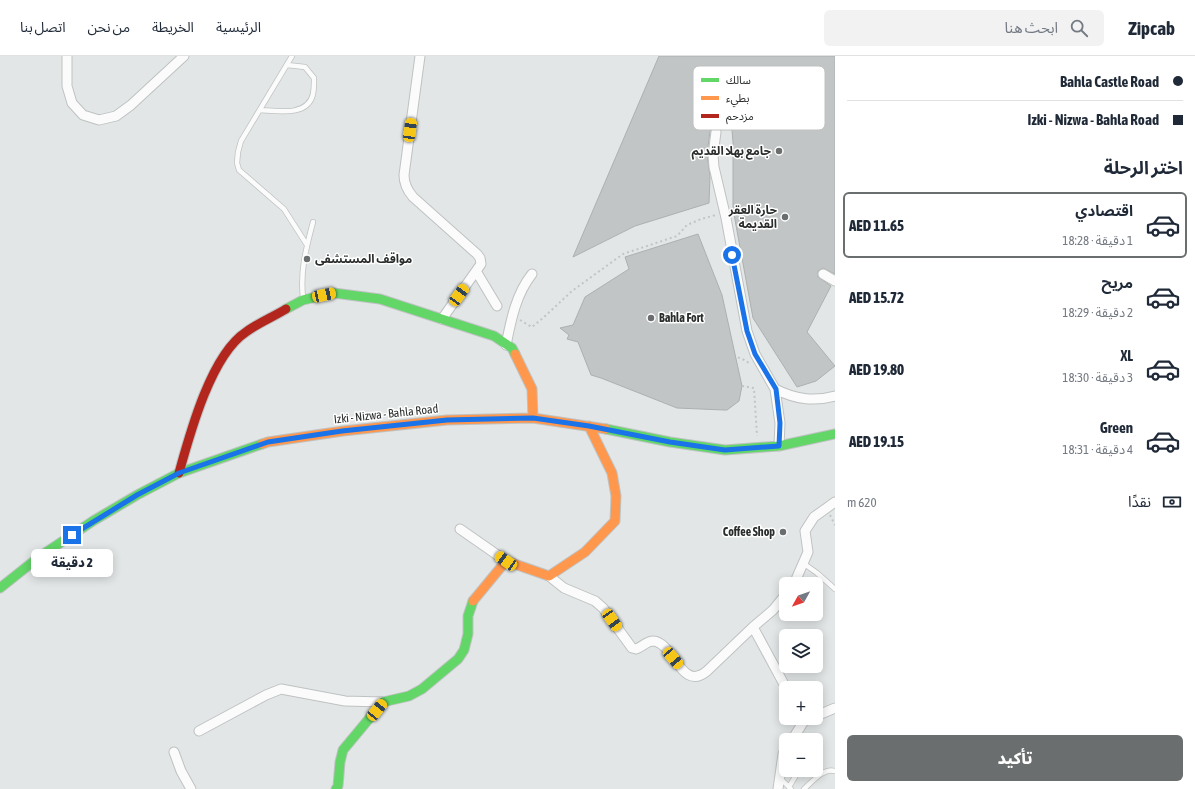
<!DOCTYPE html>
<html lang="ar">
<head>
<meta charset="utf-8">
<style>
	:root { --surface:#fff; --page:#f2f2f3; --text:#1f2937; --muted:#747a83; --line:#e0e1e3; --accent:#6b6e6e }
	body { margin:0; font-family:"Asap Condensed","Noto Sans Arabic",sans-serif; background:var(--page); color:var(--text); direction:rtl; height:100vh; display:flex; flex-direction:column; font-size:15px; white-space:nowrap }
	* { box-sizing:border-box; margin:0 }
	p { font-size:13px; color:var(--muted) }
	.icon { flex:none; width:22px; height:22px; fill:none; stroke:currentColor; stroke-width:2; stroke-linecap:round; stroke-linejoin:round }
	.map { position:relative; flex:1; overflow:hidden; direction:ltr }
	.side { display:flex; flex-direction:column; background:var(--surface); width:360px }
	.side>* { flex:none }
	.hud { display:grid; align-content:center; height:88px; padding:0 12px; background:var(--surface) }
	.needle { width:26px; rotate:230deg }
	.buttons { position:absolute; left:779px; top:521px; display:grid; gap:8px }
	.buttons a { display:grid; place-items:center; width:44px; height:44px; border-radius:6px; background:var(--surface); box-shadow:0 2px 10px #0003; font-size:20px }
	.end { position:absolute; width:18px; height:18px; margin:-9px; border:5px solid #1a73e8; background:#fff; box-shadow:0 0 0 2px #fff }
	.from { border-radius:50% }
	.bubble { position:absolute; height:28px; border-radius:6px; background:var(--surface); box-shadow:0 2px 10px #0003; font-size:13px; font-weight:800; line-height:28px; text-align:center; direction:rtl }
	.car { position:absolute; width:12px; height:24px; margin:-12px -6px; border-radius:5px; box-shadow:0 0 3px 1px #0007; background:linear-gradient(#f5c518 24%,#345 0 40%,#f5c518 0 76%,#345 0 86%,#f5c518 0) }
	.hud b { display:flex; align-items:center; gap:14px; height:38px; font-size:15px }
	.hud b+b { border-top:1px solid var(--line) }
	.hud i { width:10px; height:10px; background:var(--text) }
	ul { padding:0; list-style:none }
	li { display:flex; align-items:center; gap:12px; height:66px; margin:0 8px 6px; padding:0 4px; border:2px solid transparent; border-radius:6px }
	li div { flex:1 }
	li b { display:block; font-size:15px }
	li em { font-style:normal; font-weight:800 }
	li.selected { border-color:var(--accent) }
	li>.icon { width:36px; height:36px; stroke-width:1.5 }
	h2 { padding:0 12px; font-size:18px; line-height:48px }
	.pay { display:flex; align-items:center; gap:10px; height:44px; padding:0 12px; font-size:15px }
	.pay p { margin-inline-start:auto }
	.action { display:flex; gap:8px; margin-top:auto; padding:8px 12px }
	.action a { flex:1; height:46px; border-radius:6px; background:var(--accent); color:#fff; font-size:16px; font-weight:800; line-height:46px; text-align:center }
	header { display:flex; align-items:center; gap:24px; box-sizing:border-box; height:56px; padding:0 20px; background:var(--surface); border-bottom:1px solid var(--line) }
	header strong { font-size:19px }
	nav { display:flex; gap:22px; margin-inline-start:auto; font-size:14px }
	.search { width:280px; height:36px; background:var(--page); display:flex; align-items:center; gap:10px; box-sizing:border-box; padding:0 14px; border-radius:6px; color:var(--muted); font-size:15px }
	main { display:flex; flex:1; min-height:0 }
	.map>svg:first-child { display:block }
	.building { fill:#c2c5c5; stroke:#aeb0b0 }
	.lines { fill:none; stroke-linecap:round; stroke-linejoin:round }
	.lane-casing { stroke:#bfc2c2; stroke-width:6 }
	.street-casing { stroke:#bfc2c2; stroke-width:11 }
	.fast-casing { stroke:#bfc2c2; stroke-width:11 }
	.slow-casing { stroke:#bfc2c2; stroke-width:11 }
	.jam-casing { stroke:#bfc2c2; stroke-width:11 }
	.path { stroke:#c3c4c4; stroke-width:2; stroke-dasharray:2 3; stroke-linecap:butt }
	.lane { stroke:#fbfbfb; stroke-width:4.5 }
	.street { stroke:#fbfbfb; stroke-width:9 }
	.fast { stroke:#63d668; stroke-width:9 }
	.slow { stroke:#ff974d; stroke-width:9 }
	.jam { stroke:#b3261e; stroke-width:9 }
	.route { stroke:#1a73e8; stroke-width:5 }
	.poi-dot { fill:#6b6e6e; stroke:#fff; stroke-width:1.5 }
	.labels { text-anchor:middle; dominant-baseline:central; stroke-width:3; stroke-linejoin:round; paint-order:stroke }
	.poi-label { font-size:12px; font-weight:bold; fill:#2b2d2d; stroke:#fff; text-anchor:end }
	.street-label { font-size:12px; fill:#2b2d2d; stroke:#fff }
	.key { fill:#fff; stroke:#bfc0c0; stroke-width:1 }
	.key-label { font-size:11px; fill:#2b2d2d }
</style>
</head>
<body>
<header>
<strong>Zipcab</strong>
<div class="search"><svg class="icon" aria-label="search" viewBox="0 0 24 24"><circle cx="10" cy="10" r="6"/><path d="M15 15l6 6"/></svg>ابحث هنا</div>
<nav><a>الرئيسية</a><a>الخريطة</a><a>من نحن</a><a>اتصل بنا</a></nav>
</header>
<main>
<section class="side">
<div class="hud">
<b><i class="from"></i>Bahla Castle Road</b>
<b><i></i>Izki - Nizwa - Bahla Road</b>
</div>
<h2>اختر الرحلة</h2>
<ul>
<li class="selected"><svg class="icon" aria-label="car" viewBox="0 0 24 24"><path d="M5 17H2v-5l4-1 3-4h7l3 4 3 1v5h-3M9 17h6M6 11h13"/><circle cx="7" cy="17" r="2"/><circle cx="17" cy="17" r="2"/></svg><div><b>اقتصادي</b><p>1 دقيقة · 18:28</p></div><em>AED 11.65</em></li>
<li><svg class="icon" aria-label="car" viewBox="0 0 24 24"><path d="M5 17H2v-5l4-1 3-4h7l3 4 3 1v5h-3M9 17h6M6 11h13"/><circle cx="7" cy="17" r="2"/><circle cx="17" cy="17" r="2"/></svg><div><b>مريح</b><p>2 دقيقة · 18:29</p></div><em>AED 15.72</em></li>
<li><svg class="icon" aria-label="car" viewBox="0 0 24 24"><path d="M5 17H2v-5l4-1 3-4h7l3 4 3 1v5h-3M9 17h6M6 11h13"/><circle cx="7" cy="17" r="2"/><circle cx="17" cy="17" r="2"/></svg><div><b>XL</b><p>3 دقيقة · 18:30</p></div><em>AED 19.80</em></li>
<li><svg class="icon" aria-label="car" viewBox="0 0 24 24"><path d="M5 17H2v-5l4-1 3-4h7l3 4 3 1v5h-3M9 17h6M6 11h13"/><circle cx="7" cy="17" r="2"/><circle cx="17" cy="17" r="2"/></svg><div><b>Green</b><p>4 دقيقة · 18:31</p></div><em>AED 19.15</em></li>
</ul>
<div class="pay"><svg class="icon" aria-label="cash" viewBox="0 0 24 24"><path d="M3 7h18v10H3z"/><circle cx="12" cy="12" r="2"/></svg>نقدًا<p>620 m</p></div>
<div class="action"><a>تأكيد</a></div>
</section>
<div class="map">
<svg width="835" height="733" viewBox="0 0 835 733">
	<rect width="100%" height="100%" fill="#e2e6e6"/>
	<path class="building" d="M659,0h176v218l-12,-6 -5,3v6l13,9 -24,46 28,34 -19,15 -19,6 -44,-69 -20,-109v-67l-2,-23 -12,8h-6l-3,4 -3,24 3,21 -1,27 -74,23 -62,31z
		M698,178l24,61 20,91 -3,15 -12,9h-3l-47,-2 -76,-30 -10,-3 -13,-33 -11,-3 2,-4 -9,-7 13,-3 12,-28 44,-28 -4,-12z"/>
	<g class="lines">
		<g class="lane-casing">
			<path id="lane" d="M292,0l-51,85 -3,11 -1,11 2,7 45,39 23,36
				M260,54c17,1 48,7 53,-16 1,-5 1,-11 1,-16l-9,-11 -18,-2
				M303,242c-3,-28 3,-49 10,-76
				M803,507l14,10 18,16
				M780,722l11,11
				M789,731l10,-17
				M804,733c9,-8 19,-21 31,-18"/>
		</g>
		<g class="street-casing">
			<path id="street" d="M67,0v30l5,17 11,12 16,5 17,-4 15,-11 53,-49
				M420,0l-16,119c0,9 3,15 9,22l64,57 3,4 1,6 -39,55
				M716,76l-3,23 1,12 12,51 21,113 8,23 20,35 5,34 -1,23
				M476,215l21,35
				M823,218l12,7
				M506,289c5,-25 10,-51 26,-71
				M775,333c20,10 38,13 60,7
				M460,473l46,32
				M549,520l15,12 31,13 8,7 29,40 4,1c6,-2 11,-8 17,-8 21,1 28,52 54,30l46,-44 20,-17 13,-16
				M794,528l14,-32 -3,-21 9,-14 21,-15
				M753,571l33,61
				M816,660l19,-8
				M199,675l67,-36 15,-6 64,12 38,1
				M792,684l12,-19 8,-3
				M174,696l7,19 10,18
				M778,733l5,-35 3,-5"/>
		</g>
		<g class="fast-casing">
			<path id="fast" d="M286,253l17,-9 31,-7 46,6 114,37 18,12 3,6
				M606,373l64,13 55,8 54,-4 56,-12
				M0,532l39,-31 54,-36 44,-26 42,-22 83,-29
				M336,733l2,-3 2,-24 3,-12 40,-48 26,-6 13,-7 36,-30 6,-9 4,-16v-18l5,-15"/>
		</g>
		<g class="slow-casing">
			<path id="slow" d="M515,298l17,35 1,29
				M262,388l6,-2 75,-11 104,-11 86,-2 73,11
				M473,545l33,-40 43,15 36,-24 30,-31 1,-25 -4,-23 -23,-47"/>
		</g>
		<g class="jam-casing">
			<path id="jam" d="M179,417c11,-40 32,-118 67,-141 12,-9 27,-15 40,-23"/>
		</g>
		<path class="path" d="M520,264l12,7 11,-9 29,-27 51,-37 54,-18 10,-11 14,-6 15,-4
			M733,301l8,1 8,5
			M742,330l12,2 3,48
			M830,459l5,10"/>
		<use href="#lane" class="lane"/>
		<use href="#street" class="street"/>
		<use href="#fast" class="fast"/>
		<use href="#slow" class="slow"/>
		<use href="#jam" class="jam"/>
	</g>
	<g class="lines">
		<path class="route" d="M72,479l65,-40 42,-22 89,-31 74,-11 105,-11 86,-2 56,8 81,16 55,8 54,-4 1,-23 -4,-34 -21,-35 -8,-23 -15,-76"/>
	</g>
	<g class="poi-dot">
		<circle cx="779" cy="95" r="4"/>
		<circle cx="785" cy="161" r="4"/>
		<circle cx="307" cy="203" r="4"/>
		<circle cx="651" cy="262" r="4"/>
		<circle cx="783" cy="476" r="4"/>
	</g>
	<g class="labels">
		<g class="poi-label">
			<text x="771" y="95">جامع بهلا القديم</text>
			<text x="777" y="154">حارة العقر<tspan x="777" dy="14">القديمة</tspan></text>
			<text x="315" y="203" text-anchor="start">مواقف المستشفى</text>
			<text x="659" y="262" text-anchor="start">Bahla Fort</text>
			<text x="775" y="476">Coffee Shop</text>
		</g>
		<g class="street-label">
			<text transform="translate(386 358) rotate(-6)">Izki - Nizwa - Bahla Road</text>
		</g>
	</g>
	<rect x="693" y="10" width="132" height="64" rx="6" class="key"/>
	<rect x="701" y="22" width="18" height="4" fill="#63d668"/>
	<rect x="701" y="40" width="18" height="4" fill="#ff974d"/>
	<rect x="701" y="58" width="18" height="4" fill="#b3261e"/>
	<g class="key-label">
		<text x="726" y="28">سالك</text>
		<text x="726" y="46">بطيء</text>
		<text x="726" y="64">مزدحم</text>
	</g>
</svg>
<div class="buttons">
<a><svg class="needle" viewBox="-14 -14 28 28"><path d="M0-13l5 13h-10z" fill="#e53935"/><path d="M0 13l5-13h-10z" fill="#747a83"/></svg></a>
<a><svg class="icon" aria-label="layers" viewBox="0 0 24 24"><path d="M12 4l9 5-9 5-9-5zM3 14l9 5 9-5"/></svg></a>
<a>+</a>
<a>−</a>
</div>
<i class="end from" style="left:732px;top:199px"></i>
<i class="end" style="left:72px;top:479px"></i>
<div class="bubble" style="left:31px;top:493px;width:82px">2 دقيقة</div>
<i class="car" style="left:410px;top:74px;rotate:8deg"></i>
<i class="car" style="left:324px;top:239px;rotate:78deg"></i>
<i class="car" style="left:459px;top:239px;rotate:36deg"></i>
<i class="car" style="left:506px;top:505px;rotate:305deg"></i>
<i class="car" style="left:612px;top:564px;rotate:145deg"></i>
<i class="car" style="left:673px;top:602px;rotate:140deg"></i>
<i class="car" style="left:377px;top:654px;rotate:39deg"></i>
</div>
</main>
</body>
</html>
